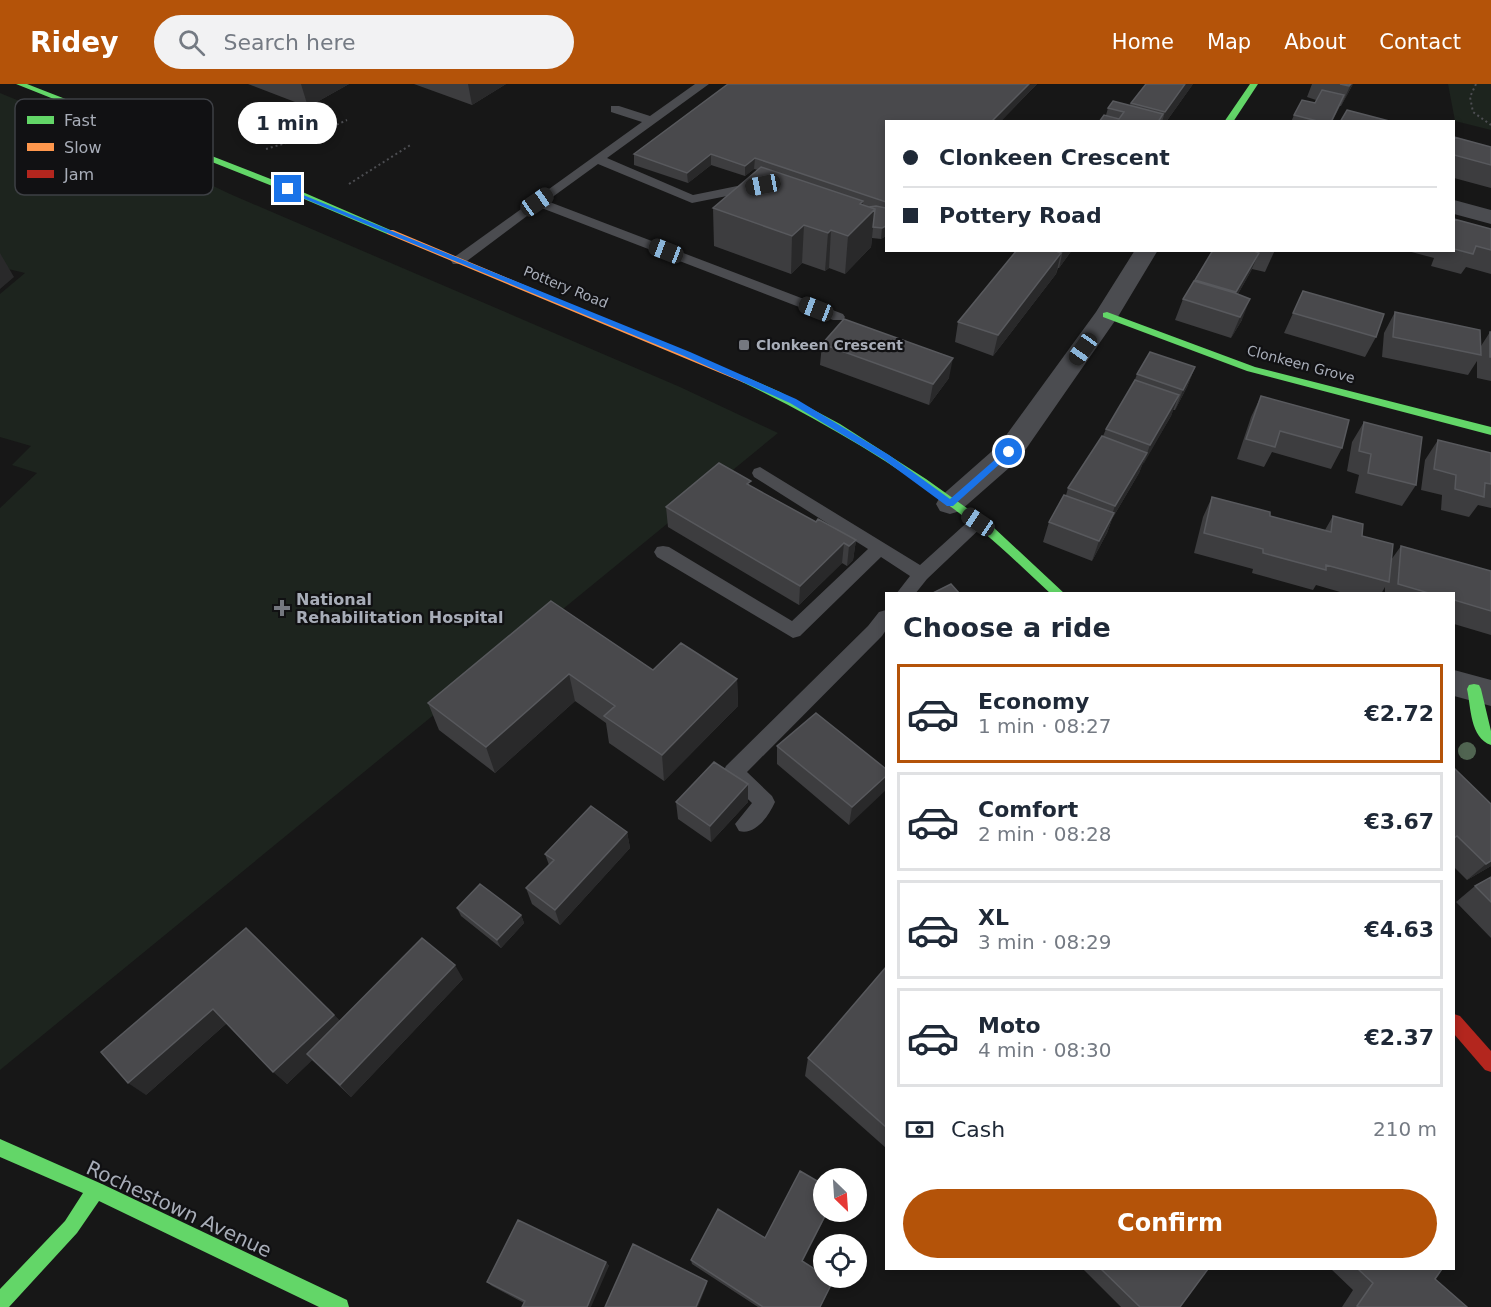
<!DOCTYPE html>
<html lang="en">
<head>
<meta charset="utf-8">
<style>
	:root { --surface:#fff; --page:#f2f2f3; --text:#1f2937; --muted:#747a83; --line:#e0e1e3; --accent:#b45309 }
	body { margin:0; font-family:"DejaVu Sans",sans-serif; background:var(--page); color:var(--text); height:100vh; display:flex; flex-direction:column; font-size:22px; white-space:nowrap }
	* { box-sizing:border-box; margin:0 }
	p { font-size:20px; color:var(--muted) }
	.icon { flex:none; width:33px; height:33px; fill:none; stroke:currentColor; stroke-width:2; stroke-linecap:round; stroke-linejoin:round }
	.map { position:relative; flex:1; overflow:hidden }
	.drawer { position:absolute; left:885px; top:508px; width:570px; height:678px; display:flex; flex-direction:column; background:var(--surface); border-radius:0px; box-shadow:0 3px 9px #0003 }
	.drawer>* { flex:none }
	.banner { position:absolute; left:885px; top:36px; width:570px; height:132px; border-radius:0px; box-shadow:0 3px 9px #0003; display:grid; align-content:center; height:132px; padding:0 18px; background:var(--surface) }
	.needle { width:39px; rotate:155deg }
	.fabs { position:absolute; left:813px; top:1084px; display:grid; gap:12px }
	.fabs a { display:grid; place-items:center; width:54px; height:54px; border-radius:50%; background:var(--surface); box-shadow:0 3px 9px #0003; font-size:30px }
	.end { position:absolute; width:27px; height:27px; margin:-14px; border:8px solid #1a73e8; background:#fff; box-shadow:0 0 0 3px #fff }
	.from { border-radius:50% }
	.bubble { position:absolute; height:42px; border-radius:21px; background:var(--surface); box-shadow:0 3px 9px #0003; font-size:20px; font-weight:700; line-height:42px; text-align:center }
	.car { position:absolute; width:18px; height:36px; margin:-18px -9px; border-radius:8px; box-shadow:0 0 4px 2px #0007; background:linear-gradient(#222 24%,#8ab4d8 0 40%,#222 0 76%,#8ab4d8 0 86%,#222 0) }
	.banner b { display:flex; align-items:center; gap:21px; height:57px; font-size:22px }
	.banner b+b { border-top:2px solid var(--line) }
	.banner i { width:15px; height:15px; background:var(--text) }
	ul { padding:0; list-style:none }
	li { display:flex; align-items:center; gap:18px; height:99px; margin:0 12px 9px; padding:0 6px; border:3px solid var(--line); border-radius:0px }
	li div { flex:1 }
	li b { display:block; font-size:22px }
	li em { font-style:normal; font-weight:700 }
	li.current { border-color:var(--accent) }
	li>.icon { width:54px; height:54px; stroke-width:1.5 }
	h2 { padding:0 18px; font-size:27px; line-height:72px }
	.pay { display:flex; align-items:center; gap:15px; height:66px; padding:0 18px; font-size:22px }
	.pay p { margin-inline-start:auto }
	.button { display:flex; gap:12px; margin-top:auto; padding:12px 18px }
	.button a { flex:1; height:69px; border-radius:36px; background:var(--accent); color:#fff; font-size:24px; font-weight:700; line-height:69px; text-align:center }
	header { display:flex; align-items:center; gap:36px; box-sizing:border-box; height:84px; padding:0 30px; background:var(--accent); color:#fff }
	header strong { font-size:28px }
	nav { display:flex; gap:33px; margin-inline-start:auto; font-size:21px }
	.search { width:420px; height:54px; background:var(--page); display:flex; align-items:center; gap:15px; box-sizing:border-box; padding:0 21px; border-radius:33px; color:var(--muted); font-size:22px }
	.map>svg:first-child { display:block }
	.green { fill:#1d241e }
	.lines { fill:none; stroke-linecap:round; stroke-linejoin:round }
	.path { stroke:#4d4e52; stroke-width:2; stroke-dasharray:2 3; stroke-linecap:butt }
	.lane { fill:#4b4c50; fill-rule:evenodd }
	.street { fill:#4b4c50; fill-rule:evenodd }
	.fast { fill:#63d668; fill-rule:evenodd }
	.slow { fill:#ff974d; fill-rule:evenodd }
	.jam { fill:#b3261e; fill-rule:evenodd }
	.tree { fill:#506451 }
	.wall { fill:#3d3d3f }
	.shaded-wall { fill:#29292a }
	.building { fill:#49494c; stroke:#58595d; stroke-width:1.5 }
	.route { fill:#1a73e8 }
	.poi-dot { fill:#757880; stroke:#111113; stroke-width:2 }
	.labels { text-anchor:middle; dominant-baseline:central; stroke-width:4.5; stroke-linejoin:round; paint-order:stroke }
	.far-street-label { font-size:14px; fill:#a8adb8; stroke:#111113 }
	.far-poi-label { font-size:14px; font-weight:bold; fill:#a8adb8; stroke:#111113; text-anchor:start }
	.poi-label { font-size:16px; font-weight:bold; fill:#a8adb8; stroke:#111113; text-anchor:start }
	.near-street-label { font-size:20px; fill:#a8adb8; stroke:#111113 }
	.key { fill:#111113; stroke:#3e4045; stroke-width:1.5 }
	.key-label { font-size:16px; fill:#a8adb8 }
</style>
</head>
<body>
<header>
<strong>Ridey</strong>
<div class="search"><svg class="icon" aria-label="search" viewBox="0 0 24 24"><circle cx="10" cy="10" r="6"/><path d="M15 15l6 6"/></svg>Search here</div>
<nav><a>Home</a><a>Map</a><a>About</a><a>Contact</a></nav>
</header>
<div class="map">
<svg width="1491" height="1223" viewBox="0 0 1491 1223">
	<rect width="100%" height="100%" fill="#171717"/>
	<path class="green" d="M1448,0h43v46l-36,-9z
		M0,9l138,57 92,44 450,193 98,46 -778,637v-562l37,-35 -25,-8 19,-19 -31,-9v-143l25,-21 -25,-6z"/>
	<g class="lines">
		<path class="path" d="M1476,0l-6,13 3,15 18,13
			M266,65l50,-15 31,-14
			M349,100l63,-40"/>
		<path class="lane" d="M695,0h14l-102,74 86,37 64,-13 5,1 2,3 -2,3 -70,14 -94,-39 -51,37 296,113 2,3 -2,3h-10l-294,-113 -76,57h-10l-2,-3 2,-3 189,-136 -31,-10v-6h8l31,10z
			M760,383l160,98 52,-47 6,-2 6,2 3,4 -60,57 -12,15h-19l14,-18 -29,-19 -81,79 -7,2 -136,-81 -3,-5 3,-5 6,-1 6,1 123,74 76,-72 -114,-72 -2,-4 2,-4z
			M886,526v20l-4,6 -135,136 25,24 3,6c-6,14 -20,34 -36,29l-4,-7 17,-21 -26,-25 -3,-6 3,-6 142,-140 11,-14z"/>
		<path class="street" d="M1454,116l37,10v14l-37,-10z
			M1135,166h23l-39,65 -100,144 -59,52 -10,3 -10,-3 -4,-7 4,-7 59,-52 97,-133z
			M1454,586l37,10v26l-37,-10z"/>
		<path class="fast" d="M16,0h11l264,103 104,45 -8,2 -102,-43z
			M1250,0h8l-25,38h-9z
			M1107,228l148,55 236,60v8l-244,-64 -144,-54v-4z
			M746,293l34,15 60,32 86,55 66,47 73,68h-14c-23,-21 -44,-42 -68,-62 -73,-60 -156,-109 -241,-150v-4z
			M1474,600l5,1 2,4 10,42v14c-21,-7 -20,-38 -24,-56l2,-4z
			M0,1055l102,45 245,116 2,7h-30l-220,-106 -22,32 -68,74h-9v-18l65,-68 18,-28 -83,-36z"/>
		<path class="slow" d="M387,146h6l358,150 -5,3 -4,-1 -355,-148z"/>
		<path class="jam" d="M1454,930l6,2 31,35v21l-6,-2 -31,-36z"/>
	</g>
	<circle class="tree" cx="1467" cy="667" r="9"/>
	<path class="wall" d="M248,0h101l-41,23z
		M414,0h92l-34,21z
		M728,0h309l-37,38h-114v114l-5,3 -9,-1 -1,9 -26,27 -16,-6 -4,3 -23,-8 -11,11 -77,-28 -1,-38 45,-38 -4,-1 -9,7 -34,-11 -23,18 -54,-18v-11z
		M1193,0l-27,38h-67l7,-7 2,-7 22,-3 1,-2z
		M1312,0h41l-12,22h-1l-8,16h-41l3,-7 21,-12 1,-3 -9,-3z
		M1454,53l37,10v41l-37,-10z
		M1454,135l37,10v45l-25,-7 -5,7 -30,-8 3,-8 -30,-8h50z
		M1017,166h55l-13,18h-1l-2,6 -63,82 -38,-14 3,-20z
		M1213,166h62l-10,22 -13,-3 -14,25 4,26 -11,18 -56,-18 8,-21z
		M1303,207l73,46 -11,20 -81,-24z
		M1395,228l86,34 9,-14h1v49l-14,-3v-17l-9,14 -86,-18 2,-24z
		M822,260l127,34 -20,27 -109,-40z
		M1195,283l-8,20 -12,23h-2l-2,6 -29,49 -3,8 -27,46 -5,14 -15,28 -49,-19 6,-20 17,-27 2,-7 35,-52 3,-7 28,-47 3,-8z
		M1261,312l81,52 -11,21 -59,-17 -8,15 -27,-8 14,-42z
		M1364,338l52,63 -14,21 -47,-13 4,-18 -12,-4 5,-29z
		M1438,356l53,13v55l-13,-3 -9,12 -28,-7 1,-15 -21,-5 4,-30z
		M751,402l65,36 40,18 -3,20 -6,6 -5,-3 -43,42 -131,-78 -2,-20z
		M1212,413l58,19 55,14 8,-14 29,20 29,24 10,-14 90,25v64l-37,-11v-30h-69v-7l-4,7h-34l-31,-9 -3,5 -61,-17 1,-4 -59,-16 9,-36z
		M551,517l102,69 84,9 1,27 -74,75 -55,-38 -3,-20 -31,-22 -80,72 -56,-43 -11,-27z
		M777,662l109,23 -37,56 -72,-61z
		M1454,684l37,36v62l-24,14 -13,-13z
		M748,700v18l-37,40 -33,-23 -2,-17z
		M627,748l3,16 -70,77 -28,-21 -6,-16 23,-23 -4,-11z
		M1491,793v61l-35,-36 19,-16z
		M457,824l64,7 3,8 -23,25 -40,-32z
		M246,844l94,93 123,-42 -112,118 -39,-37 -25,24 -60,-61 -81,72z
		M886,883v181l-81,-72 3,-18z
		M691,1176l112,1 18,46h-63l-66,-43z
		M606,1178l3,4 -85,37 -32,-17 -5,-4z
		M1083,1185h125l-28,38h-59z
		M1331,1185h111l-7,10 32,28h-125l11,-17z"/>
	<path class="shaded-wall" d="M301,0h48l-41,23z
		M468,0h38l-34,21z
		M1029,0h8l-37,38h-9z
		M1185,0h8l-27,38h-4l3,-10z
		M1351,0h2l-12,22z
		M711,70v11l-23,18 -1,-10z
		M755,74l-1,11 -9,7v-10z
		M863,117l-2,21 14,-13 -4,38 -26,27 3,-38 12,-32z
		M804,141l-2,38 -11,11 1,-38z
		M886,142v10l-5,3 1,-11z
		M831,146l-2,38 -4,3 3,-38z
		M1063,166h9l-13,18z
		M0,169l14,24 -14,12z
		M1061,169l-5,21 -63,82 5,-21z
		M1259,169l-9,20 -23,40 9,-21z
		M1250,215l-8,21 -11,18 9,-21z
		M953,274l-4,20 -20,27 4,-21z
		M1195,283l-8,20 -12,23 8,-20z
		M1179,311l-8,21 -28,49 7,-20z
		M1147,369l-8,20 -27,46 -5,14 -15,28 7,-20 10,-18 6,-17z
		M856,456l-3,20 -6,6 2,-20z
		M844,459l-2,20 -43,42 1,-19z
		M569,590l6,27 -80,72 -9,-26z
		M737,595l1,27 -74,75 -2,-26z
		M886,692v14l-37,35 3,-18z
		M748,700v18l-37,40 -1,-16z
		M627,748l3,16 -70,77 -5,-15z
		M1491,777v5l-24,14 19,-16z
		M521,831l3,8 -23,25 -4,-8z
		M455,881l8,14 -112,118 -11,-12z
		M213,925l15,13 -82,73 -18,-12z
		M334,931l12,13 -59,56 -14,-12z
		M827,1128h1l-27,53 1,-4z
		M606,1178l3,4 -18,41h-4z
		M707,1197v3l-9,23h-2z"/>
	<path class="building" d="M728,0h301l-38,38h-105v80l-131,-44 -10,8 -34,-12 -24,19 -53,-19z
		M1146,0h39l-20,28 -34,-9z
		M1340,0h11l-2,2z
		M1322,6l22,5 -13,27h-10l-27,-7 8,-15 13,3z
		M1113,17l50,13 -5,8h-59l5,-7 15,4 5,-7 -16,-4z
		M1347,26l46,12h-53z
		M1454,53l37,10v18l-37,-10z
		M761,83l102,34 -3,3 15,5 -27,27 -17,-6 -3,3 -24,-8 -12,11 -79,-28z
		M876,122l10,2v18l-4,2 -9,-1 2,-18 -6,-2z
		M1454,135l37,10v21l-15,-4 -3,8 -19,-5z
		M1017,166h36l8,3 -63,82 -40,-13z
		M1213,166h39l7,3 -23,39 -41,-12z
		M1194,197l41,12 15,6 -10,18 -57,-18z
		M1303,207l81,23 -8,23 -83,-24z
		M1395,228l85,18 1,25 -88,-18z
		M844,235l109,39 -20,26 -111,-40z
		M1490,248h1v25h-1z
		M1150,268l45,15 -12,23 -46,-16z
		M1135,296l44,15 -29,50 -44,-16z
		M1261,312l88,24 -7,28 -62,-17 -5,16 -29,-8z
		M1364,338l58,15 -6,48 -48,-12 3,-19 -12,-3z
		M1102,352l45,17 -32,53 -47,-18z
		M1438,356l53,13v31l-6,-1 -1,14 -29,-8 1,-14 -22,-6z
		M719,379l32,18 -4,3 69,38 2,-3 38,21 -7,6 -5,-3 -44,43 -134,-79z
		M1064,411l50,18 -15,28 -50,-19z
		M1212,413l58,15v4l61,16 2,-16 30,8 -1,12 31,8 -4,38 -63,-17v5l-63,-17v-4l-59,-16z
		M1401,462l90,25v40l-37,-11v-6h-22l-34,-10z
		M951,500l9,10h-29z
		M551,517l102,69 28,-27 56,36 -75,76 -58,-39 11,-10 -46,-32 -83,73 -58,-44z
		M816,629l70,56v7l-34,31 -75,-61z
		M714,678l34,22 -38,42 -34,-24z
		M1454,684l37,36v57l-5,3 -29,-28 -3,2z
		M591,722l36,26 -72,78 -29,-22 28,-28 -9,-6z
		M1491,793v25l-16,-16z
		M480,800l41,31 -24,25 -40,-32z
		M246,844l88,87 -61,57 -60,-63 -85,74 -27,-31z
		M422,854l33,27 -115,120 -33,-31z
		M886,883v160l-78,-69z
		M800,1087l24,14v27h3l-25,49 22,14v3h5l4,3 -13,26h-57l-72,-47 27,-51 47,29z
		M518,1136l88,42 -19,45h-65l3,-6 -38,-19z
		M633,1160l74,37 -11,26h-91z
		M1101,1185h107l-28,38h-40z
		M1358,1185h84l-7,10 32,28h-108l-2,-1 16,-23z"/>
	<path class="route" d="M286,104l404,164 106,47 93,56 61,44 56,-49 7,2 -60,54h-6l-64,-47 -93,-56 -106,-47 -398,-165z"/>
	<g class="poi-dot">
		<rect x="738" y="255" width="12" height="12" rx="3"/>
		<path d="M279 515h6v6h6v6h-6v6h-6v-6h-6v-6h6z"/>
	</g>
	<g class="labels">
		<g class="far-street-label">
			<text transform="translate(566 203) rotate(22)">Pottery Road</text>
			<text transform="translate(1301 280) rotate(15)">Clonkeen Grove</text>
		</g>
		<g class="far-poi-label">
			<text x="756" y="261">Clonkeen Crescent</text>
		</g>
		<g class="poi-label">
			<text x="296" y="515">National<tspan x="296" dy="18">Rehabilitation Hospital</tspan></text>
		</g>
		<g class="near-street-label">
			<text transform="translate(179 1125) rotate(25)">Rochestown Avenue</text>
		</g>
	</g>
	<rect x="15" y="15" width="198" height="96" rx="9" class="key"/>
	<rect x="27" y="32" width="27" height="8" fill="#63d668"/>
	<rect x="27" y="59" width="27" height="8" fill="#ff974d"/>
	<rect x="27" y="86" width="27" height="8" fill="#b3261e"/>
	<g class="key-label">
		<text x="64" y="42">Fast</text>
		<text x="64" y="69">Slow</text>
		<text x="64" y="96">Jam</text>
	</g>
</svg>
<div class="fabs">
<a><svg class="needle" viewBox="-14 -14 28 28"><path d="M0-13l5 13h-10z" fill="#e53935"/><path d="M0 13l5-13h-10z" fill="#747a83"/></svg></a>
<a><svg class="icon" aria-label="locate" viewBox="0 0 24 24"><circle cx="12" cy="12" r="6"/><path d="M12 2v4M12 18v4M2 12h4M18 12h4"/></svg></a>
</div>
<i class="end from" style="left:1009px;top:368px"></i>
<i class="end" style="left:288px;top:105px"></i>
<div class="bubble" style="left:238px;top:18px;width:99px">1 min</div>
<i class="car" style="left:763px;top:101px;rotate:259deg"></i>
<i class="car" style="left:537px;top:118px;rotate:55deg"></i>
<i class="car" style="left:666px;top:167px;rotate:291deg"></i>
<i class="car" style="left:816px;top:225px;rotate:291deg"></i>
<i class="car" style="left:1083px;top:265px;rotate:215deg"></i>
<i class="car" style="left:978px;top:438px;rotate:304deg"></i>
<div class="banner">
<b><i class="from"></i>Clonkeen Crescent</b>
<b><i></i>Pottery Road</b>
</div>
<section class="drawer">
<h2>Choose a ride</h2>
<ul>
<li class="current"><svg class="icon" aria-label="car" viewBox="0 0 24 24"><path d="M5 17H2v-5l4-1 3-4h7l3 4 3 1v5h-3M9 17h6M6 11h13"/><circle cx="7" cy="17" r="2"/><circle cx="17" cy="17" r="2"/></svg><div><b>Economy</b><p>1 min · 08:27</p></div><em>€2.72</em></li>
<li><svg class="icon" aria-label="car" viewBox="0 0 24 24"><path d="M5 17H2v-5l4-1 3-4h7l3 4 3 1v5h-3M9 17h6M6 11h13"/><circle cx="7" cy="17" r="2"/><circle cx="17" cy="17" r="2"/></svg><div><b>Comfort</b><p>2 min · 08:28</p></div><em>€3.67</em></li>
<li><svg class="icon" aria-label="car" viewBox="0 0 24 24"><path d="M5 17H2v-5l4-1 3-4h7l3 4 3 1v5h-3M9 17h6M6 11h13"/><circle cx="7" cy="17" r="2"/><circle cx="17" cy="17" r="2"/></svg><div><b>XL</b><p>3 min · 08:29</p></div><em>€4.63</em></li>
<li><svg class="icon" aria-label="car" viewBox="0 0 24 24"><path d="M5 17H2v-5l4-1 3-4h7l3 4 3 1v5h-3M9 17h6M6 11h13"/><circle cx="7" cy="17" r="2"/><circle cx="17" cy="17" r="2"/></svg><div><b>Moto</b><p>4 min · 08:30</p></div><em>€2.37</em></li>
</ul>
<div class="pay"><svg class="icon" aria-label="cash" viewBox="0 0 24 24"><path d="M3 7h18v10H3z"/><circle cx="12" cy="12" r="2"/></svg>Cash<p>210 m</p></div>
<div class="button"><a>Confirm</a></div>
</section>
</div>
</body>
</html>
